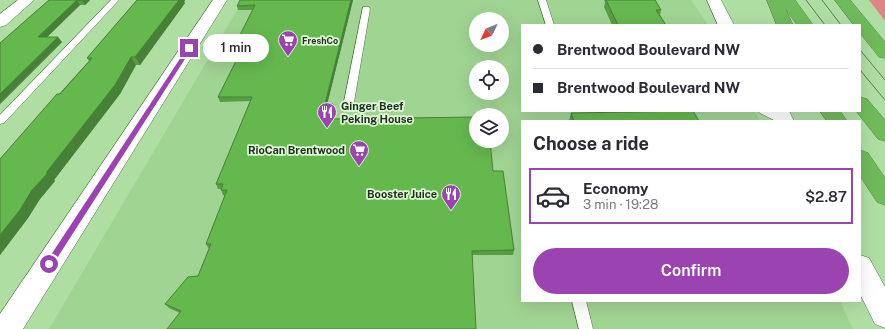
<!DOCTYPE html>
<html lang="en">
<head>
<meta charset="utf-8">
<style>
	:root { --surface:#fff; --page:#f7f7f7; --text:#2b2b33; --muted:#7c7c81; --line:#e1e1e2; --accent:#9b43b0 }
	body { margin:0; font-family:"Public Sans",sans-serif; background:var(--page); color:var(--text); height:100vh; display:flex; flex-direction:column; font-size:15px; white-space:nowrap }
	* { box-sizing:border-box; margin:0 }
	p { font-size:13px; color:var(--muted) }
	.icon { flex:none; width:22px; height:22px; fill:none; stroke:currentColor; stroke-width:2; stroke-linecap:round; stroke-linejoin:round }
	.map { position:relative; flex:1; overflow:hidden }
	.panel { position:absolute; left:521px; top:120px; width:340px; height:182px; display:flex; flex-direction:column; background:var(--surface); border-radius:0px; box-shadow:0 4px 16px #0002 }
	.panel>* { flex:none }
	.hud { position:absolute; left:521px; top:24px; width:340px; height:88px; border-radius:0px; box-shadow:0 4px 16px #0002; display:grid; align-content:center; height:88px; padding:0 12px; background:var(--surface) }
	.needle { width:26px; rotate:227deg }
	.tools { position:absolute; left:469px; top:12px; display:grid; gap:8px }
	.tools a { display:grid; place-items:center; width:40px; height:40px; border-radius:50%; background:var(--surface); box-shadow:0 4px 16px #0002; font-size:20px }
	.end { position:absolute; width:18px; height:18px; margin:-9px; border:5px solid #9b43b0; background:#fff; box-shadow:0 0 0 2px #fff }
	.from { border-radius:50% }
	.bubble { position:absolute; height:28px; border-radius:14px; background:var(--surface); box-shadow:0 4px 16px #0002; font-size:13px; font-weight:600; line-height:28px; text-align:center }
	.hud b { display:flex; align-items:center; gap:14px; height:38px; font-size:15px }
	.hud b+b { border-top:1px solid var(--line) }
	.hud i { width:10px; height:10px; background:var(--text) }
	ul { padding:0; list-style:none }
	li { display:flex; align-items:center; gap:12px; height:56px; margin:0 8px 6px; padding:0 4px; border:2px solid transparent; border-radius:0px }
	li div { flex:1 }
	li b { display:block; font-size:15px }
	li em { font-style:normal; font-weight:600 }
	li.active { border-color:var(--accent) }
	li>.icon { width:36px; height:36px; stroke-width:1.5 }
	h2 { padding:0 12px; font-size:18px; line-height:48px }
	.button { display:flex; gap:8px; margin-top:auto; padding:8px 12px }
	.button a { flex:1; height:46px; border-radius:24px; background:var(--accent); color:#fff; font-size:16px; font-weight:600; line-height:46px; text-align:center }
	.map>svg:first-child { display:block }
	.built { fill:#a0d493; fill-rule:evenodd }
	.green { fill:#e08486 }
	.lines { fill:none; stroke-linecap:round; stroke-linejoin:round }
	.service-casing { stroke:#4b753f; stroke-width:1 }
	.minor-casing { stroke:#4b753f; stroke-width:1 }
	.tertiary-casing { stroke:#4b753f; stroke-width:1 }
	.motorway-casing { stroke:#538a44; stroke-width:1 }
	.service { fill:#fff; fill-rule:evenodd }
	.minor { fill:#fff; fill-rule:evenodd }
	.tertiary { fill:#fff; fill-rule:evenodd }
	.motorway { fill:#6fba5b; fill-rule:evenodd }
	.tram { stroke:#5c7b54; stroke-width:1 }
	.wall { fill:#579e43 }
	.shaded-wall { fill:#478137 }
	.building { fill:#65b84e; stroke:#478137 }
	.route { fill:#9b43b0 }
	.labels { text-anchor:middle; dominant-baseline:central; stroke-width:3.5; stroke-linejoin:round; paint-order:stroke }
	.far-poi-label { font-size:9px; font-weight:bold; fill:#1f311a; stroke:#e0f8da; text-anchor:start }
	.poi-label { font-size:11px; font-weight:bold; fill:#1f311a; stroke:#e0f8da; text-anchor:end }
</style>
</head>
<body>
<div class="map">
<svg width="885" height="329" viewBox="0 0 885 329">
	<rect width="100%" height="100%" fill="#afdea3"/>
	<path class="built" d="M243,0h448l17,25h-186v86h233l5,10h-238v180h318l13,28h-804zM476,19h26v26h-26zM476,67h26v26h-26zM476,115h26v26h-26z"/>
	<path class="green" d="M869,0h16v21z"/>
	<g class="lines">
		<g class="service-casing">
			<path id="service" d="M111,0h8l-115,123 -4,1v-9z
				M538,0h8l8,25h-8z
				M363,7h6l1,2 -16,93 -5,3 -5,-3z
				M758,111h13l17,8 1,2h-13l-16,-8z
				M572,301h14l7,28h-14z"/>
		</g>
		<g class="minor-casing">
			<path id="minor" d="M18,0h16l-28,25 -6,2v-13z
				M213,0h14l-204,329h-23v-15z"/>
		</g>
		<g class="tertiary-casing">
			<path id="tertiary" d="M707,0h14l13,25h-16z
				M769,111h20l5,10h-20z
				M860,255l9,3 16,29v41l-10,-4 -15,-30z"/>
		</g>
		<g class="motorway-casing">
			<path id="motorway" d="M767,0h28l18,25h-16l-12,-17 8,17h-16z
				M835,0h15l35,42v16l-6,-1 -19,-24v-8h-6z
				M860,97l7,2 18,21v21l-7,-2 -22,-28h4z
				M820,111h20l7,10h-20z
				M860,150l8,3 17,25v27l-8,-3 -17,-26z"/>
		</g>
		<use href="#service" class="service"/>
		<use href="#minor" class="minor"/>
		<use href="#tertiary" class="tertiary"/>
		<use href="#motorway" class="motorway"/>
		<path class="tram" d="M806,0l19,25
			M822,0l19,25
			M860,50l25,30
			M860,70l25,30"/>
	</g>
	<path class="wall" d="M49,0h41l-5,5h-5l-33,32 15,5 -62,62v-61z
		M137,0h48l-1,2 1,1 -45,62h-4l-16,29 -66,86 1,1 -15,18 -12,19 -28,37v-96l89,-98 -2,-3z
		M353,0l-26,104 7,5 -2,10 161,52 21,79 -1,5h-41l-292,58 -11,-5 -4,-4 33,-28 11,-27 -3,-5 19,-49h-2l-2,-5v-1h-3l-2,-5 35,-83 -31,1 -2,-5 23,-45 -6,-1 -1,-4 19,-37h-15l-1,-4z
		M604,0h51l6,10 -1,5 6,10h-54l-8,-18 1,-5z
		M571,113l128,8h-130z"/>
	<path class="shaded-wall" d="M77,0l3,5 -38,37 -4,-5z
		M82,0h8l-5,5z
		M179,0h6l-1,2 1,1 -45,62 -5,-8z
		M351,0h2l-27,109 -1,-5z
		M58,37l4,5 -62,62v-10z
		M131,57l5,8 -16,29 -66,86 1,1 -15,18 -12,19 -28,37v-20l32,-45z
		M333,104l1,5 -3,14 -1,-4z"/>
	<path class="building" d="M49,0h34h-6l-39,37h20l-58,57v-51z
		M137,0h42l-44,57h-4l-16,28 -69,88h2l-16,17 -12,20 -20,25v-76l57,-65h3l32,-36h-5z
		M240,0h111l-26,104h8l-3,15 146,-2v24h14l3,30h10l11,79 -42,1 4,78h-309l14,-18 -16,-7 23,-27 10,-1 13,-32h-5l21,-54h-6l2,-6h-7l36,-87h-34l24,-48 -8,-2 21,-42 -18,1z
		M606,0h49l6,10h-5l10,15h-48z
		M693,111l6,10h-125l-3,-8z"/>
	<path class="route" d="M189,46l3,2 -140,218h-5v-5l140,-213z"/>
	<defs>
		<g id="supermarket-pin" transform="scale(1)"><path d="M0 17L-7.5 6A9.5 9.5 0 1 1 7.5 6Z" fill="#9b43b0" stroke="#e0f8da"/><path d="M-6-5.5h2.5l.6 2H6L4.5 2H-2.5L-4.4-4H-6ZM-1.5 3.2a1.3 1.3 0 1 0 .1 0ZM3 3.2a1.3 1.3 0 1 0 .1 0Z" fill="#fff"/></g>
		<g id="restaurant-pin" transform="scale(1)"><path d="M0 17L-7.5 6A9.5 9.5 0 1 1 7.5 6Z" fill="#9b43b0" stroke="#e0f8da"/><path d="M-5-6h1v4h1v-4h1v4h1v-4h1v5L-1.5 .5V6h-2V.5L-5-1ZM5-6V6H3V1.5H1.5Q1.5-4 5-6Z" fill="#fff"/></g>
	</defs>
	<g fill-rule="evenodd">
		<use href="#supermarket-pin" x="288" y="40"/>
		<use href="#restaurant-pin" x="327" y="112"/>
		<use href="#supermarket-pin" x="359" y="150"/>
		<use href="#restaurant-pin" x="451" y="194"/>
	</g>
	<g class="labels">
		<g class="far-poi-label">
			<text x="302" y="40">FreshCo</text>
		</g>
		<g class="poi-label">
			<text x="341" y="106" text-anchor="start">Ginger Beef<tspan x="341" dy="13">Peking House</tspan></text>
			<text x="345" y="150">RioCan Brentwood</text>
			<text x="437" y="194">Booster Juice</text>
		</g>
	</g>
</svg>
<div class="tools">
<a><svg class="needle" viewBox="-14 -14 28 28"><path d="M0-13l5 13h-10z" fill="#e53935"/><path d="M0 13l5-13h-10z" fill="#7c7c81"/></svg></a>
<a><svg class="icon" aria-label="locate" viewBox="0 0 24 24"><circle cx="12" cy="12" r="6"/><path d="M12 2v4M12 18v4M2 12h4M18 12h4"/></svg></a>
<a><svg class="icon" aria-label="layers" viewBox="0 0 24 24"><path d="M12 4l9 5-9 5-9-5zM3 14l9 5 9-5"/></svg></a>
</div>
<i class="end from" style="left:49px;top:264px"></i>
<i class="end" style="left:189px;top:48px"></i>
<div class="bubble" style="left:203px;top:34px;width:66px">1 min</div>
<div class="hud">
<b><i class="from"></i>Brentwood Boulevard NW</b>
<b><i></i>Brentwood Boulevard NW</b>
</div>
<section class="panel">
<h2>Choose a ride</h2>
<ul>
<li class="active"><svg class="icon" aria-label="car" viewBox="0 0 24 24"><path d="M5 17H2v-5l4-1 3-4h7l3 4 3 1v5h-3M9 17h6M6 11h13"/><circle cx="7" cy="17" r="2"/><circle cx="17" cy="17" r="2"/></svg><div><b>Economy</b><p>3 min · 19:28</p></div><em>$2.87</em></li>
</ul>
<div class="button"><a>Confirm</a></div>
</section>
</div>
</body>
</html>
